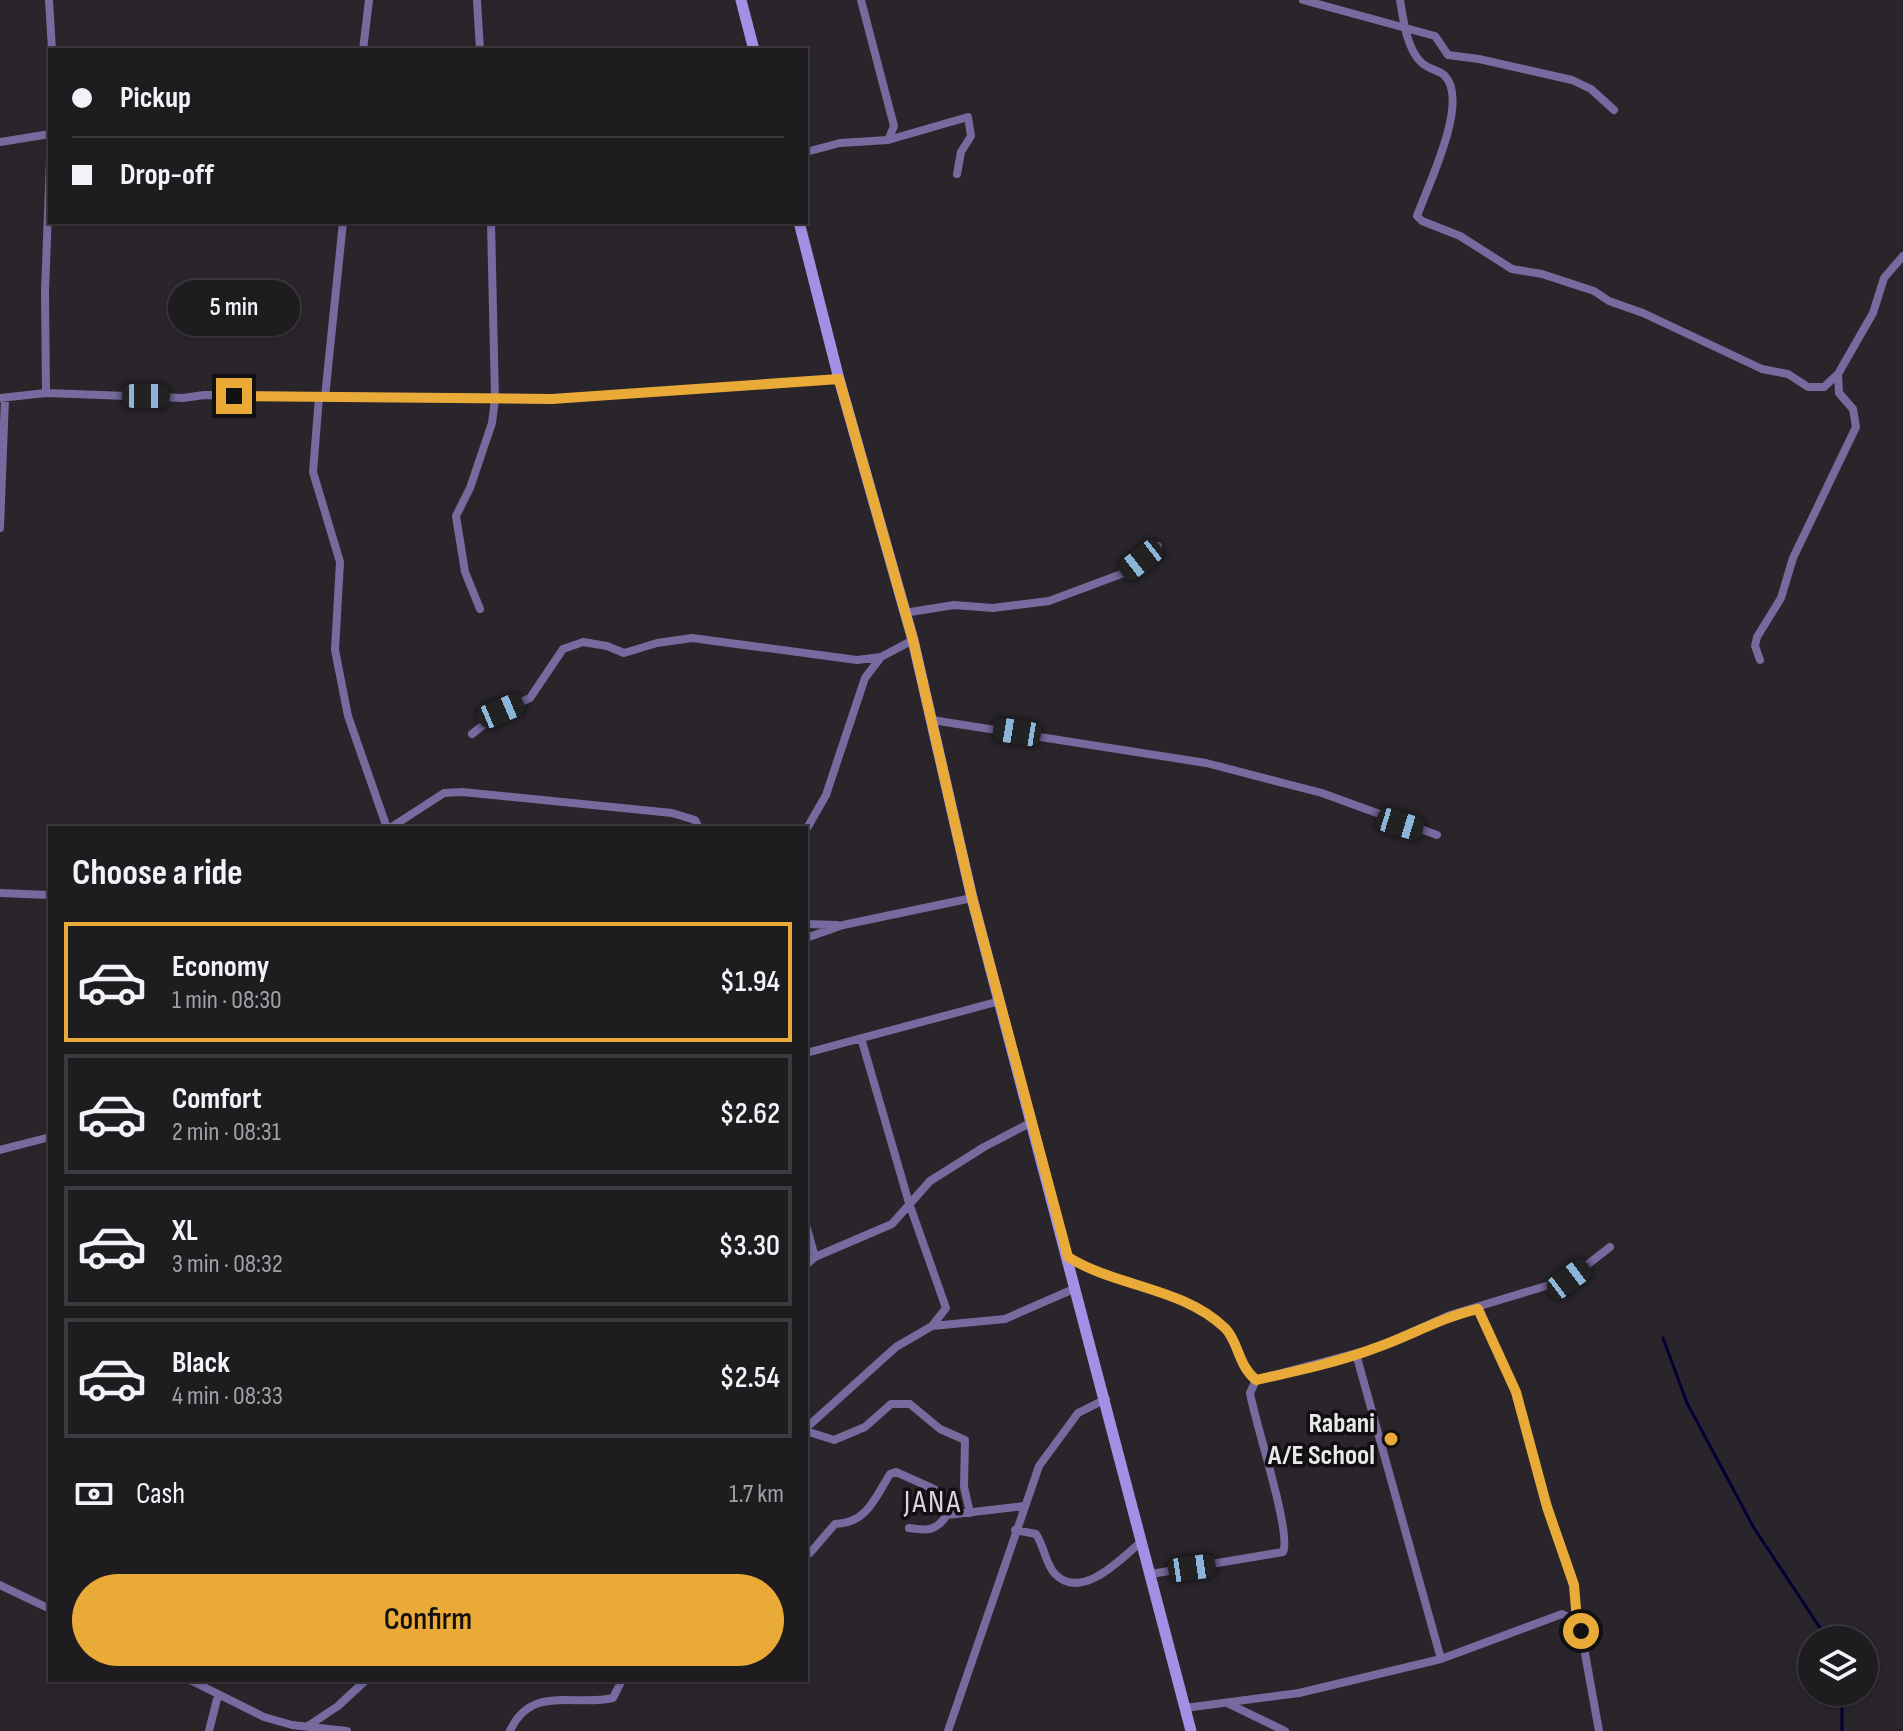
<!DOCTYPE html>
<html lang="en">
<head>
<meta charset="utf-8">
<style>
	:root { --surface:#1f1c20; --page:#272529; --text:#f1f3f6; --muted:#a1a1a5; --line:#3c3a3e; --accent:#eaaa38 }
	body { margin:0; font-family:"Sofia Sans Condensed",sans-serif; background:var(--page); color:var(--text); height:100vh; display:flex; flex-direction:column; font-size:30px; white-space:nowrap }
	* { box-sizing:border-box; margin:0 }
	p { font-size:26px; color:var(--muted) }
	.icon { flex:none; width:44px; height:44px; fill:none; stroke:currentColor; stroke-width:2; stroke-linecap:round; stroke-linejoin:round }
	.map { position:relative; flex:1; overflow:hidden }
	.sheet { position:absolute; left:48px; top:826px; width:760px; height:856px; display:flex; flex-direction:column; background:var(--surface); border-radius:0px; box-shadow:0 2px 6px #0004,0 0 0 2px var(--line) }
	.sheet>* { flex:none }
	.guide { position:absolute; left:48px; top:48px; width:760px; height:176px; border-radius:0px; box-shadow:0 2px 6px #0004,0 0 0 2px var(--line); display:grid; align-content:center; height:176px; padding:0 24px; background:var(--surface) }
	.tools { position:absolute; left:1798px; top:1626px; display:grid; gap:16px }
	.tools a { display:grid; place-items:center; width:80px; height:80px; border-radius:50%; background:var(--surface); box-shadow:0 2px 6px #0004,0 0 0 2px var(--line); font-size:40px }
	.end { position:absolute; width:36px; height:36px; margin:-18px; border:10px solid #eaaa38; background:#111; box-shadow:0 0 0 4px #111 }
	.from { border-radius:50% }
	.bubble { position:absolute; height:56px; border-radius:28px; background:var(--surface); box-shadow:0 2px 6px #0004,0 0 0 2px var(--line); font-size:26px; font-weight:600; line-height:56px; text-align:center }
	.car { position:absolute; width:24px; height:48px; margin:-24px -12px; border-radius:10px; box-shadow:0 0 6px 2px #0007; background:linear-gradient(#222 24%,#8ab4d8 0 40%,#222 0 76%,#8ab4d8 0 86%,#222 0) }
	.guide b { display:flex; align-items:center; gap:28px; height:76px; font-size:30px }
	.guide b+b { border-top:2px solid var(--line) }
	.guide i { width:20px; height:20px; background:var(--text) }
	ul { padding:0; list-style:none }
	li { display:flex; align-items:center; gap:24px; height:120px; margin:0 16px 12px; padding:0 8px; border:4px solid var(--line); border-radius:0px }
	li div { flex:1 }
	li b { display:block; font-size:30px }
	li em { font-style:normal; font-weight:600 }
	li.active { border-color:var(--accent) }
	li>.icon { width:72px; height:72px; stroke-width:1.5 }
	h2 { padding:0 24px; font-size:36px; line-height:96px }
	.pay { display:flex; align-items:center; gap:20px; height:88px; padding:0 24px; font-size:30px }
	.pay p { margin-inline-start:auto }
	.action { display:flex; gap:16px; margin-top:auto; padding:16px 24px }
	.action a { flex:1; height:92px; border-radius:48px; background:var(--accent); color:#111; font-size:32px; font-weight:600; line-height:92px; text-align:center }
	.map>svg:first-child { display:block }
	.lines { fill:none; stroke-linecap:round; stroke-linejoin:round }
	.stream { stroke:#040034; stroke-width:3 }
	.street { stroke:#766a9f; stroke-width:8 }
	.secondary { stroke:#a48fe4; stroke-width:11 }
	.route { stroke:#eaaa38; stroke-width:10 }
	.poi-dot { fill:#eaaa38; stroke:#110f11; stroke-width:3 }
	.labels { text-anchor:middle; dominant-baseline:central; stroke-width:7; stroke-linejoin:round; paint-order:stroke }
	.poi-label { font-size:28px; font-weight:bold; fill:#eae7eb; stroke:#110f11; text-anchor:end }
	.quarter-label { font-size:32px; letter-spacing:2px; fill:#d9d3db; stroke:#110f11 }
</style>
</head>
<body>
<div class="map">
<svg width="1903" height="1731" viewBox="0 0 1903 1731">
	<rect width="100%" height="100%" fill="#29252b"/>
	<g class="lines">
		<path class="stream" d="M1663,1338l24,65 67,125 74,112
			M1842,1692v39"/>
		<path class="street" d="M49,0l3,50
			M477,0l3,50
			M1303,0l132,36 13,19 31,4 93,21 19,9 23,21
			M1400,0c3,19 7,50 22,63 6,6 16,7 22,12 27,25 -17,112 -27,141l5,5 38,15 52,33 30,5 52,17 15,10 34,12 119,56 26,5 20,13h16l14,-13
			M363,50l6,-50
			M888,140l80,-23 3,19 -10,16 -4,22
			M0,142l50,-8
			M806,152l34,-9 48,-3 6,-14 -33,-126
			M46,393l-1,-101 5,-133
			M319,397l-6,75 27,90 -5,88 13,66 39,112
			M325,397l18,-175
			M0,398l46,-5 137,5 21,-3 348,4 287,-20
			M0,528l5,-130
			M480,609l-15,-37 -9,-56 14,-28 22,-65 3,-24 -4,-177
			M904,613l50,-8 39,3 56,-7 75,-28 34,-27
			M1760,660l-5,-14 2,-9 24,-39 12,-40 63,-131 -3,-18 -14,-16 -1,-19 35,-61 11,-35 19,-22
			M932,720l274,43 116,30 115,42
			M472,734l29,-23 29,-13 33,-49 20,-7 24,4 17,7 33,-10 35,-5 165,22 24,-3
			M390,828l54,-35 18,-1 210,21 23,7 4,8
			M806,830l20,-35 39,-117 16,-21 32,-17
			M0,893l50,2
			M806,924l31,1
			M806,938l37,-13 129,-27
			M861,1038l48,165 37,105 -14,18
			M806,1053l194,-52
			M0,1150l50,-13
			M806,1225l9,32
			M1068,1257c48,30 114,30 157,71 14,14 12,36 31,52l123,-33 71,-32 119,-36 41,-32
			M806,1265l9,-8 77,-33 38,-43 54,-34 48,-25
			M1478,1309l38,83 31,115 27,78 3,36
			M1356,1354l85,305
			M806,1428l90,-81 36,-21 73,-7 71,-31
			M806,1431l28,9 31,-13 26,-23h19l30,25 25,11 -1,47 6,26
			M909,1528c19,3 27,3 38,-13l77,-9
			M1015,1530l21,4c8,12 10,31 19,40 27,28 68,-17 87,-33
			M806,1554l4,-1 25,-29c32,-1 40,-26 55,-50l6,-2 38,17
			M1151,1574l132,-22c9,-19 -28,-129 -33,-159l6,-13
			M0,1585l50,24
			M190,1680l74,37 28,8 55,6
			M1227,1703l58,28
			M1185,1708l114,-15 142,-34 121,-45 15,7 4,10 18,100
			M308,1726l30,-20 28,-26
			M209,1731l9,-36
			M510,1731c21,-47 65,-24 103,-33l9,-18
			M948,1731l91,-265 39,-53 28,-14"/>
		<path class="secondary" d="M741,0l13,50
			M799,222l40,157 74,261 59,258 219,833"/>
	</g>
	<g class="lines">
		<path class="route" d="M234,396l318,3 287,-20 74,261 59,258 96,359c48,30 114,30 157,71 14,14 12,36 31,52 41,-9 83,-18 122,-33 34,-12 64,-30 100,-38l38,83 31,115 27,78 3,36 4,10"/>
	</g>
	<circle class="poi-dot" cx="1391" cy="1439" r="8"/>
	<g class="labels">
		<g class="poi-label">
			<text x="1375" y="1423">Rabani<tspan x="1375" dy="32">A/E School</tspan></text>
		</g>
		<g class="quarter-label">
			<text x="933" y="1502">JANA</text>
		</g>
	</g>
</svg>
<div class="tools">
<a><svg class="icon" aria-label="layers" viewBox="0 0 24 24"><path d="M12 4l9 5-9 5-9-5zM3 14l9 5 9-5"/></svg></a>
</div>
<i class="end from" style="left:1581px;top:1631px"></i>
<i class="end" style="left:234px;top:396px"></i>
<div class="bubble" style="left:168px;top:280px;width:132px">5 min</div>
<i class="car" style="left:146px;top:396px;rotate:90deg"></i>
<i class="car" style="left:1141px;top:560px;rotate:232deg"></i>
<i class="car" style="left:501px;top:711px;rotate:67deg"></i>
<i class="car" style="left:1017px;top:732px;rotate:279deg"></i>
<i class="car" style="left:1400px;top:824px;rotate:107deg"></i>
<i class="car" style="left:1569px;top:1279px;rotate:53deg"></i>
<i class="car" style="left:1192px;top:1568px;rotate:82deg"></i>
<div class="guide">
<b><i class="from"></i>Pickup</b>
<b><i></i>Drop-off</b>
</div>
<section class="sheet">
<h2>Choose a ride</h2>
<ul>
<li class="active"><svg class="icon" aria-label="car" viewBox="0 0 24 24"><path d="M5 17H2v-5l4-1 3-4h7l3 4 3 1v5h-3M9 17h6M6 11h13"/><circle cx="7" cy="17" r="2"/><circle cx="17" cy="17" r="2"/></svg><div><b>Economy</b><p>1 min · 08:30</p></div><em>$1.94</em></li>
<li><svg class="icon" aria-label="car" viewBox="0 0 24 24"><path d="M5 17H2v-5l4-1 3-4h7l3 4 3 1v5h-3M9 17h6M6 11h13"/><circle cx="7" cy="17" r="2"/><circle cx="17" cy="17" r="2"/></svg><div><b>Comfort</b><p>2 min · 08:31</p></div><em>$2.62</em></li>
<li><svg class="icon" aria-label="car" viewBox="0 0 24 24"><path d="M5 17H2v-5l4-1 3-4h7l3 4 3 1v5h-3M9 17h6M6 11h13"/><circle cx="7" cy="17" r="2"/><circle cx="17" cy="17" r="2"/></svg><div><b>XL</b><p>3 min · 08:32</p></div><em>$3.30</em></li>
<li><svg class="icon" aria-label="car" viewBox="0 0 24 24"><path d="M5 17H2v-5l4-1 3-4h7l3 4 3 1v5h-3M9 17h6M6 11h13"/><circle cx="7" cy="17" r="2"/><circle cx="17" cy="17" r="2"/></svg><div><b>Black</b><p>4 min · 08:33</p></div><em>$2.54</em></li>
</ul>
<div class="pay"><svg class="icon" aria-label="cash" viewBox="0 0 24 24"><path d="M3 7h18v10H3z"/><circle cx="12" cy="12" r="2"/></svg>Cash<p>1.7 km</p></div>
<div class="action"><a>Confirm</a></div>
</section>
</div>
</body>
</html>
